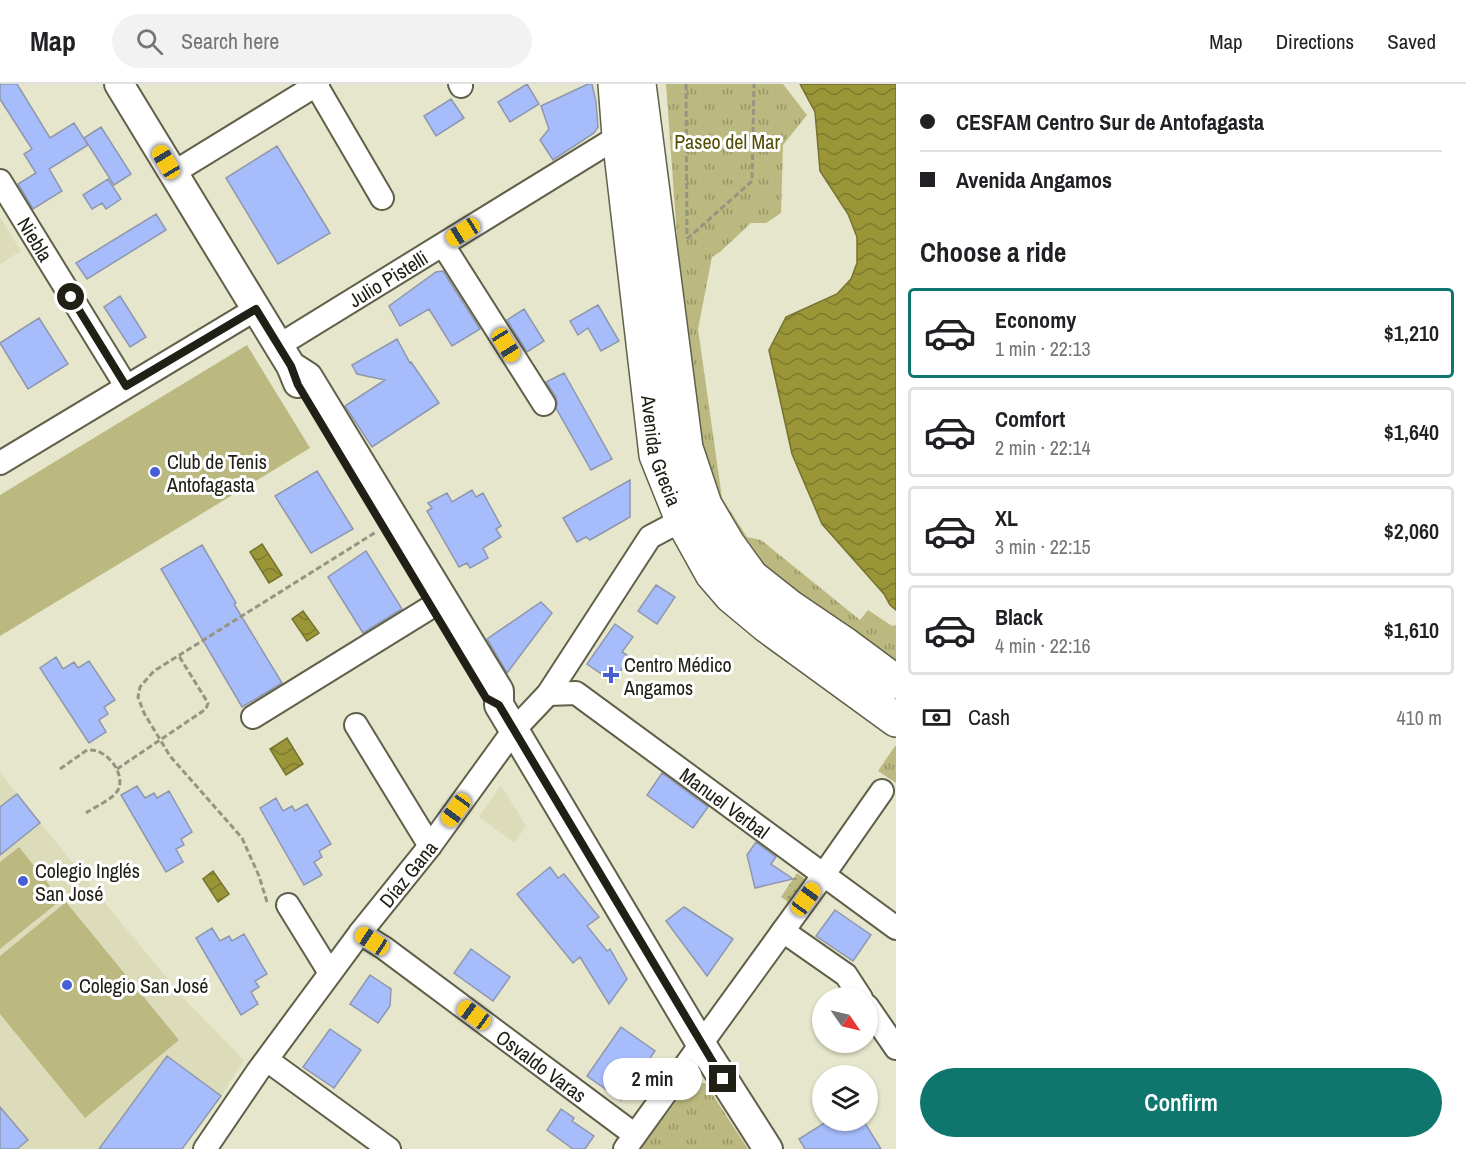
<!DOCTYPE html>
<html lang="en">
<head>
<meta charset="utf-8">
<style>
	:root { --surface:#fff; --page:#f2f2f2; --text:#202124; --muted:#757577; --line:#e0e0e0; --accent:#0f766e }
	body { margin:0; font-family:"Archivo Narrow",sans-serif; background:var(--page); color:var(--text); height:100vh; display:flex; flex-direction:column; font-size:22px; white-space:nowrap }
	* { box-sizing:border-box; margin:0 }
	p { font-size:20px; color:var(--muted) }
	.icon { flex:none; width:33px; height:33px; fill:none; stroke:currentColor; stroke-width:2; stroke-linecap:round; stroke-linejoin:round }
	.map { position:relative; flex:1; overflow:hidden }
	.sheet { display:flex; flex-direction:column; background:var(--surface); width:570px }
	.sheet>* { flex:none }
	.banner { display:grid; align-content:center; height:132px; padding:0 24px; background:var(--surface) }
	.needle { width:39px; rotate:124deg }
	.buttons { position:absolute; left:812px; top:903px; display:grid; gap:12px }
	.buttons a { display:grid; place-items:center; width:66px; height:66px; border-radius:50%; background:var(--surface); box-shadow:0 2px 4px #0004; font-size:30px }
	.end { position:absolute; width:27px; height:27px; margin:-14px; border:8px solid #212017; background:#fff; box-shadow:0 0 0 3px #fff }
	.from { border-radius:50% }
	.bubble { position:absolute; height:42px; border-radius:21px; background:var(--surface); box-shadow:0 2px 4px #0004; font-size:20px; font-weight:600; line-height:42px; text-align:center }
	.car { position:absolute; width:18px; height:36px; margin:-18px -9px; border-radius:8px; box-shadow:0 0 4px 2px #0007; background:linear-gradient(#f5c518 24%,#345 0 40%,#f5c518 0 76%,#345 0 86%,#f5c518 0) }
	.banner b { display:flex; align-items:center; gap:21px; height:57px; font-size:22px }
	.banner b+b { border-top:2px solid var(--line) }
	.banner i { width:15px; height:15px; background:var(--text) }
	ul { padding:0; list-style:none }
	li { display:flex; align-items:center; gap:18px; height:90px; margin:0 12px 9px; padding:0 12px; border:3px solid var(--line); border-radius:6px }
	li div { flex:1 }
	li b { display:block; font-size:22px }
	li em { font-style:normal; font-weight:600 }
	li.active { border-color:var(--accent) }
	li>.icon { width:54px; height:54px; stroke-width:1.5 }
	h2 { padding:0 24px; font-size:27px; line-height:72px }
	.pay { display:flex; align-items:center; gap:15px; height:66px; padding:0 24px; font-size:22px }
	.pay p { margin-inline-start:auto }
	.cta { display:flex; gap:12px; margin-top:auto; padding:12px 24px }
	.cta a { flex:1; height:69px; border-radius:36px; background:var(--accent); color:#fff; font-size:24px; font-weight:600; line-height:69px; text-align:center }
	header { display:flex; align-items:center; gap:36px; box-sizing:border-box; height:84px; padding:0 30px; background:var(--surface); border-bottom:2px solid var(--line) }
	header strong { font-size:28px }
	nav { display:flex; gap:33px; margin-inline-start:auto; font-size:21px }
	.search { width:420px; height:54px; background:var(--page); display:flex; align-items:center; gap:15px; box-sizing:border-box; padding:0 21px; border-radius:33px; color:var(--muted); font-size:22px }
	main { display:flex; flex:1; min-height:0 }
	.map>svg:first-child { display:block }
	.built { fill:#dcdcbb }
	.grass { fill:url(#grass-dots) }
	.park { fill:url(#park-tufts) }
	.pitch { fill:#bbb980 }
	.water { fill:url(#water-waves); stroke:#76732e; stroke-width:1.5 }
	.building { fill:#a7bcfb; stroke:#8f97ad; stroke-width:1.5 }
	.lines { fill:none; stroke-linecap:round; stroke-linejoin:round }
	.minor-casing { stroke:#60604a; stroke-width:26 }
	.major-casing { stroke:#60604a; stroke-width:32 }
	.highway-casing { stroke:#60604a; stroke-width:36 }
	.path { stroke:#959582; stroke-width:3; stroke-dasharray:6 3; stroke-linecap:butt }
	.minor { stroke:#fff; stroke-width:22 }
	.major { stroke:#fff; stroke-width:28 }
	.highway { stroke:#fff; stroke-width:33 }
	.route { stroke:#212017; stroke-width:8 }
	.poi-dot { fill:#4660d4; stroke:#fff; stroke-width:2 }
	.labels { text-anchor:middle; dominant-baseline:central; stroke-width:6; stroke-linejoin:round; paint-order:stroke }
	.park-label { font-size:20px; fill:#534f05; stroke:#fff }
	.street-label { font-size:20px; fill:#212017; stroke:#fff }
	.poi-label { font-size:20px; fill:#212017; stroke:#fff; text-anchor:start }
</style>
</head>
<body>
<header>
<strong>Map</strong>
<div class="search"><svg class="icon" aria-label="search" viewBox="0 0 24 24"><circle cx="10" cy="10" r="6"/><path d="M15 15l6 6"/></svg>Search here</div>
<nav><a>Map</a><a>Directions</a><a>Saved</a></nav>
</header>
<main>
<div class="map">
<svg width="896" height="1065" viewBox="0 0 896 1065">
	<defs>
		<pattern id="grass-dots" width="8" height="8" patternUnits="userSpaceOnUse" patternTransform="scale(1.5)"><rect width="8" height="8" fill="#bbb980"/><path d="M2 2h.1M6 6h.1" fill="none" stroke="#989668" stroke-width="1.8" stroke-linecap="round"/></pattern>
		<pattern id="park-tufts" width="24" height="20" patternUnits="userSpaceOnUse" patternTransform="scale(1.5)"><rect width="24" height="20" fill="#bbb980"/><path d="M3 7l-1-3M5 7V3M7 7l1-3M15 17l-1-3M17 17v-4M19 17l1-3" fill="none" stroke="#989668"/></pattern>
		<pattern id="water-waves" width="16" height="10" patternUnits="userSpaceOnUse" patternTransform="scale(1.5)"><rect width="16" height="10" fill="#9a9638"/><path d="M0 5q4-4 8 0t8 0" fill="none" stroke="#7d7a2e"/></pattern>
	</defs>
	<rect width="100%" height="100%" fill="#e6e6cc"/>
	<path class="built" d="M0,133l21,34 -21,13z
		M0,689l128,158 59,71 57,58 -23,36 -39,53h-182z
		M501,701l25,41 -12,17 -35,-26z"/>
	<path class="grass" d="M797,789l11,8 -17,23 -10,-7z"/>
	<path class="park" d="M666,0h117l24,31 -24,30 -2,68 -15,10h-15l-31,29 -8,5 -14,72 24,169 25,39 14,3 99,80 8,-10 24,16 4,-1v50l-134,-97 -70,-133z
		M895,662h1v37l-18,-12z
		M690,999h15l43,66h-108z"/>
	<path class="pitch" d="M247,261l63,103 -310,188v-141z
		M19,763l42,53 -61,49v-87z
		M66,818l113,138 -94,78 -85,-104v-58z"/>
	<path class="water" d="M800,0h96v526l-6,-5 -6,-11 -62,-70 -30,-70 -23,-104 17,-33 51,-23 14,-15 6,-16v-26l-9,-23 -28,-43 -5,-59z
		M262,460l20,31 -13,8 -19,-31z
		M303,527l16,22 -12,8 -15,-22z
		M287,654l16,26 -17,11 -16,-26z
		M213,787l16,23 -11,8 -15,-23z"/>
	<path class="building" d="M0,0h17l33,54 24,-15 14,22 -39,24 13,22 -29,18 -15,-25 18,-11 -12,-19 8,-5 -32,-50z
		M527,0l12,20 -29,18 -12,-20z
		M588,0h4l4,18 2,25 -4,6 -41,27 -13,-20 9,-11 -8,-23z
		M451,15l13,19 -28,18 -12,-20z
		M101,43l30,47 -17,11 -30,-47z
		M277,62l53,87 -52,31 -52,-86z
		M108,95l13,20 -15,10 -4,-6 -10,6 -9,-14z
		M156,130l10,16 -79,49 -11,-16z
		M443,187l37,58 -28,17 -23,-37 -29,17 -11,-20 47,-34z
		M120,212l26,41 -16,10 -26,-40z
		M598,221l21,36 -18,10 -13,-23 -10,7 -8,-14z
		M524,225l20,32 -17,11 -20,-32z
		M39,234l29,46 -40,25 -28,-46z
		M397,255l13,24 1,-1 28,41 -67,44 -27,-41 40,-26 -28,-6 -5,-9z
		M564,289l48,86 -21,11 -35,-62 1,-5 -1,-6 -10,-15z
		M317,387l36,58 -42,24 -36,-57z
		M630,396v37l-40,23 -4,-3 -9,5 -14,-24z
		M472,406l4,7 7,-4 18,33 -5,3 5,8 -18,11 5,10 -18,10 -3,-5 -8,4 -32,-56 5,-3 -4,-5 19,-10 5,9z
		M202,461l34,58 -2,1 48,79 -40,24 -81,-138z
		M366,467l36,58 -39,24 -35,-56z
		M656,501l19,12 -18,27 -19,-13z
		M541,518l11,11 -45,60 -20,-34z
		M615,540l18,13 -11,15 8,5 -17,25 -26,-18z
		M56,573l7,12 11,-7 4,6 11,-7 26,39 -11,7 4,7 -9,6 7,12 -17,11 -49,-75z
		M662,689l46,34 -15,21 -46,-33z
		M137,702l8,12 9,-5 3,5 12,-7 23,41 -11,7 3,6 -8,4 7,13 -17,10 -45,-77z
		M17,710l23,29 -40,32v-48z
		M276,714l7,13 9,-5 3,5 12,-7 24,40 -12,7 3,6 -8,5 8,13 -18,10 -44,-77z
		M756,758l20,15 -5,7 22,15 -38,9 -8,-33z
		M550,783l8,11 6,-4 35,43 -12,9 20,25 3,-2 17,30 -18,25 -29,-47 -7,6 -56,-69z
		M684,823l49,32 -26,37 -41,-55z
		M835,826l36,25 -18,26 -37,-25z
		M212,844l8,13 9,-5 3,5 12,-7 23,40 -12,7 4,6 -8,5 7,12 -17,11 -45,-77z
		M471,865l39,28 -17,24 -39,-28z
		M370,891l21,14 -1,17 -12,17 -28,-19z
		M621,943l34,24 -34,49 -34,-24z
		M330,945l31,21 -27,38 -31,-21z
		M167,972l54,40 -39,53h-83z
		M0,1023l28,33 -11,9h-17z
		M561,1025l13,9 -2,3 22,15 -9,13h-12l-26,-19z
		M829,1036h34l18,29h-76l-6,-10z"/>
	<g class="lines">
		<g class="minor-casing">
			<g id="minor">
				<path d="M460,0l1,2"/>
				<path d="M316,1l66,113"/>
				<path d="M173,89l145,-89"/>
				<path id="s1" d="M0,97l126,205"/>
				<path d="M443,161l101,159"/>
				<path id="s2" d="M278,262l341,-210"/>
				<path d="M0,379l256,-154"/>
				<path id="s3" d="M548,610l28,-1 320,235"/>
				<path d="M253,633l178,-110"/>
				<path d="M356,641l74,121"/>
				<path d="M288,821l42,68"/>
				<path d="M783,847l63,44 15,23"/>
				<path id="s4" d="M360,849l24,15 251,187"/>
				<path d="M867,922l29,42"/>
				<path d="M267,976l122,89"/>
				<path id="s5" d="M205,1065l53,-78 102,-138 70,-87 84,-116 34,-36 102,-157 32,-17"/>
				<path d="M625,1065l192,-265 65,-93"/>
			</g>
		</g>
		<g class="major-casing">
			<path id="major" d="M119,0l172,282 7,17
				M291,282l17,11 191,314v14l15,25 187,314 67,105"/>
		</g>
		<g class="highway-casing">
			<g id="highway">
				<path id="s6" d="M615,0l4,52 37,319 26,65 30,54 19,22 36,30 129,94"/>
				<path d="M639,0l47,364 19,57 23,39 24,33 38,30 56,38 50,37"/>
			</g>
		</g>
		<path class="path" d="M686,0l1,154
			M687,155l65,-58 2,-97
			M60,685l27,-19c4,0 7,0 10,1 14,5 28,24 21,39 -6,10 -22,16 -32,23
			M117,685l89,-60 2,-6 -29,-47
			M267,818l-8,-26 -17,-38 -72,-82 -26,-43 -6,-16 2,-10 14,-16 222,-139"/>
		<use href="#minor" class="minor"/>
		<use href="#major" class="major"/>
		<use href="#highway" class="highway"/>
	</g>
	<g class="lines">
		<path class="route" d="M71,213l55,89 130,-77 35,57 7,19 188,313 13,7 224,374"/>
	</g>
	<g class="poi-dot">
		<circle cx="155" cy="388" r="6"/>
		<path d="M608 582h6v6h6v6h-6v6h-6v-6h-6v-6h6z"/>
		<circle cx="23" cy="797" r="6"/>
		<circle cx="67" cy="901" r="6"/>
	</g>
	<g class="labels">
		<g class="park-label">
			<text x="727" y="57">Paseo del Mar</text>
		</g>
		<g class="street-label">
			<text stroke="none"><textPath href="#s1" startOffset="68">Niebla</textPath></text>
			<text stroke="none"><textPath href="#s2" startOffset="129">Julio Pistelli</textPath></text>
			<text stroke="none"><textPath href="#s6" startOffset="370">Avenida Grecia</textPath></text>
			<text stroke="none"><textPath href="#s3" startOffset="213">Manuel Verbal</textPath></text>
			<text stroke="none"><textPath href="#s5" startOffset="342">Díaz Gana</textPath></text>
			<text stroke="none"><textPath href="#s4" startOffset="225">Osvaldo Varas</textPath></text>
		</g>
		<g class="poi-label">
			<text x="167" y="377">Club de Tenis<tspan x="167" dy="23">Antofagasta</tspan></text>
			<text x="624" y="580">Centro Médico<tspan x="624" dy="23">Angamos</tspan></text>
			<text x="35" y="786">Colegio Inglés<tspan x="35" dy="23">San José</tspan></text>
			<text x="79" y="901">Colegio San José</text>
		</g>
	</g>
</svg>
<div class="buttons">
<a><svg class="needle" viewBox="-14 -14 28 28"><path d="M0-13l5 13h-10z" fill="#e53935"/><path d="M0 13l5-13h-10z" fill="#757577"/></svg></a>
<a><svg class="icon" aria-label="layers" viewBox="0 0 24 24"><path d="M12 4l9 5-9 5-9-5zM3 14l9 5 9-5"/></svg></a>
</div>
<i class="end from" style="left:71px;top:213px"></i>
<i class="end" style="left:723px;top:995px"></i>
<div class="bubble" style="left:603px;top:974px;width:99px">2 min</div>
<i class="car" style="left:166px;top:78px;rotate:329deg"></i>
<i class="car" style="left:463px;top:148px;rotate:238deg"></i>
<i class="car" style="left:506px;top:261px;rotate:148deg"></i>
<i class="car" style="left:456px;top:726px;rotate:216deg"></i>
<i class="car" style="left:806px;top:815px;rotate:36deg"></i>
<i class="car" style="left:372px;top:857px;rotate:303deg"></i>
<i class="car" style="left:474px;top:931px;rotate:306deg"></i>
</div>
<section class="sheet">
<div class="banner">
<b><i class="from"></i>CESFAM Centro Sur de Antofagasta</b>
<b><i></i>Avenida Angamos</b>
</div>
<h2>Choose a ride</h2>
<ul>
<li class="active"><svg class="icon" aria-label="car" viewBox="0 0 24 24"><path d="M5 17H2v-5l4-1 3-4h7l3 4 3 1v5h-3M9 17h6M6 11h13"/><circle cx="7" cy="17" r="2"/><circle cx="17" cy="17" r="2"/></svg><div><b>Economy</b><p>1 min · 22:13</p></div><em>$1,210</em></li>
<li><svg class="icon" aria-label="car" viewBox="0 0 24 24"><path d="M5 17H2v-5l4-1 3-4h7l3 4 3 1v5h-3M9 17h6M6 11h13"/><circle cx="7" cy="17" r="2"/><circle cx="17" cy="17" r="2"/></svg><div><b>Comfort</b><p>2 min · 22:14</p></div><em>$1,640</em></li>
<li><svg class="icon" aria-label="car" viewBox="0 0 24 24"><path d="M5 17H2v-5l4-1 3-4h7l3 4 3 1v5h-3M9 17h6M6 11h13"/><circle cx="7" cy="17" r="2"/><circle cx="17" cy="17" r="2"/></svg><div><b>XL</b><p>3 min · 22:15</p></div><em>$2,060</em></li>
<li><svg class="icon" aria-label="car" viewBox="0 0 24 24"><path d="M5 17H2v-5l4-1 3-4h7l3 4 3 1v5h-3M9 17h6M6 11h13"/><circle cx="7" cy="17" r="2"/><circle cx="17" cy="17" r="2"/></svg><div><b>Black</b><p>4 min · 22:16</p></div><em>$1,610</em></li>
</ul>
<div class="pay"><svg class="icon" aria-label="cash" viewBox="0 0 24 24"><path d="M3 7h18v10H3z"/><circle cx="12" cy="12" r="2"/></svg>Cash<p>410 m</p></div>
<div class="cta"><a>Confirm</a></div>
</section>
</main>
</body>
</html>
